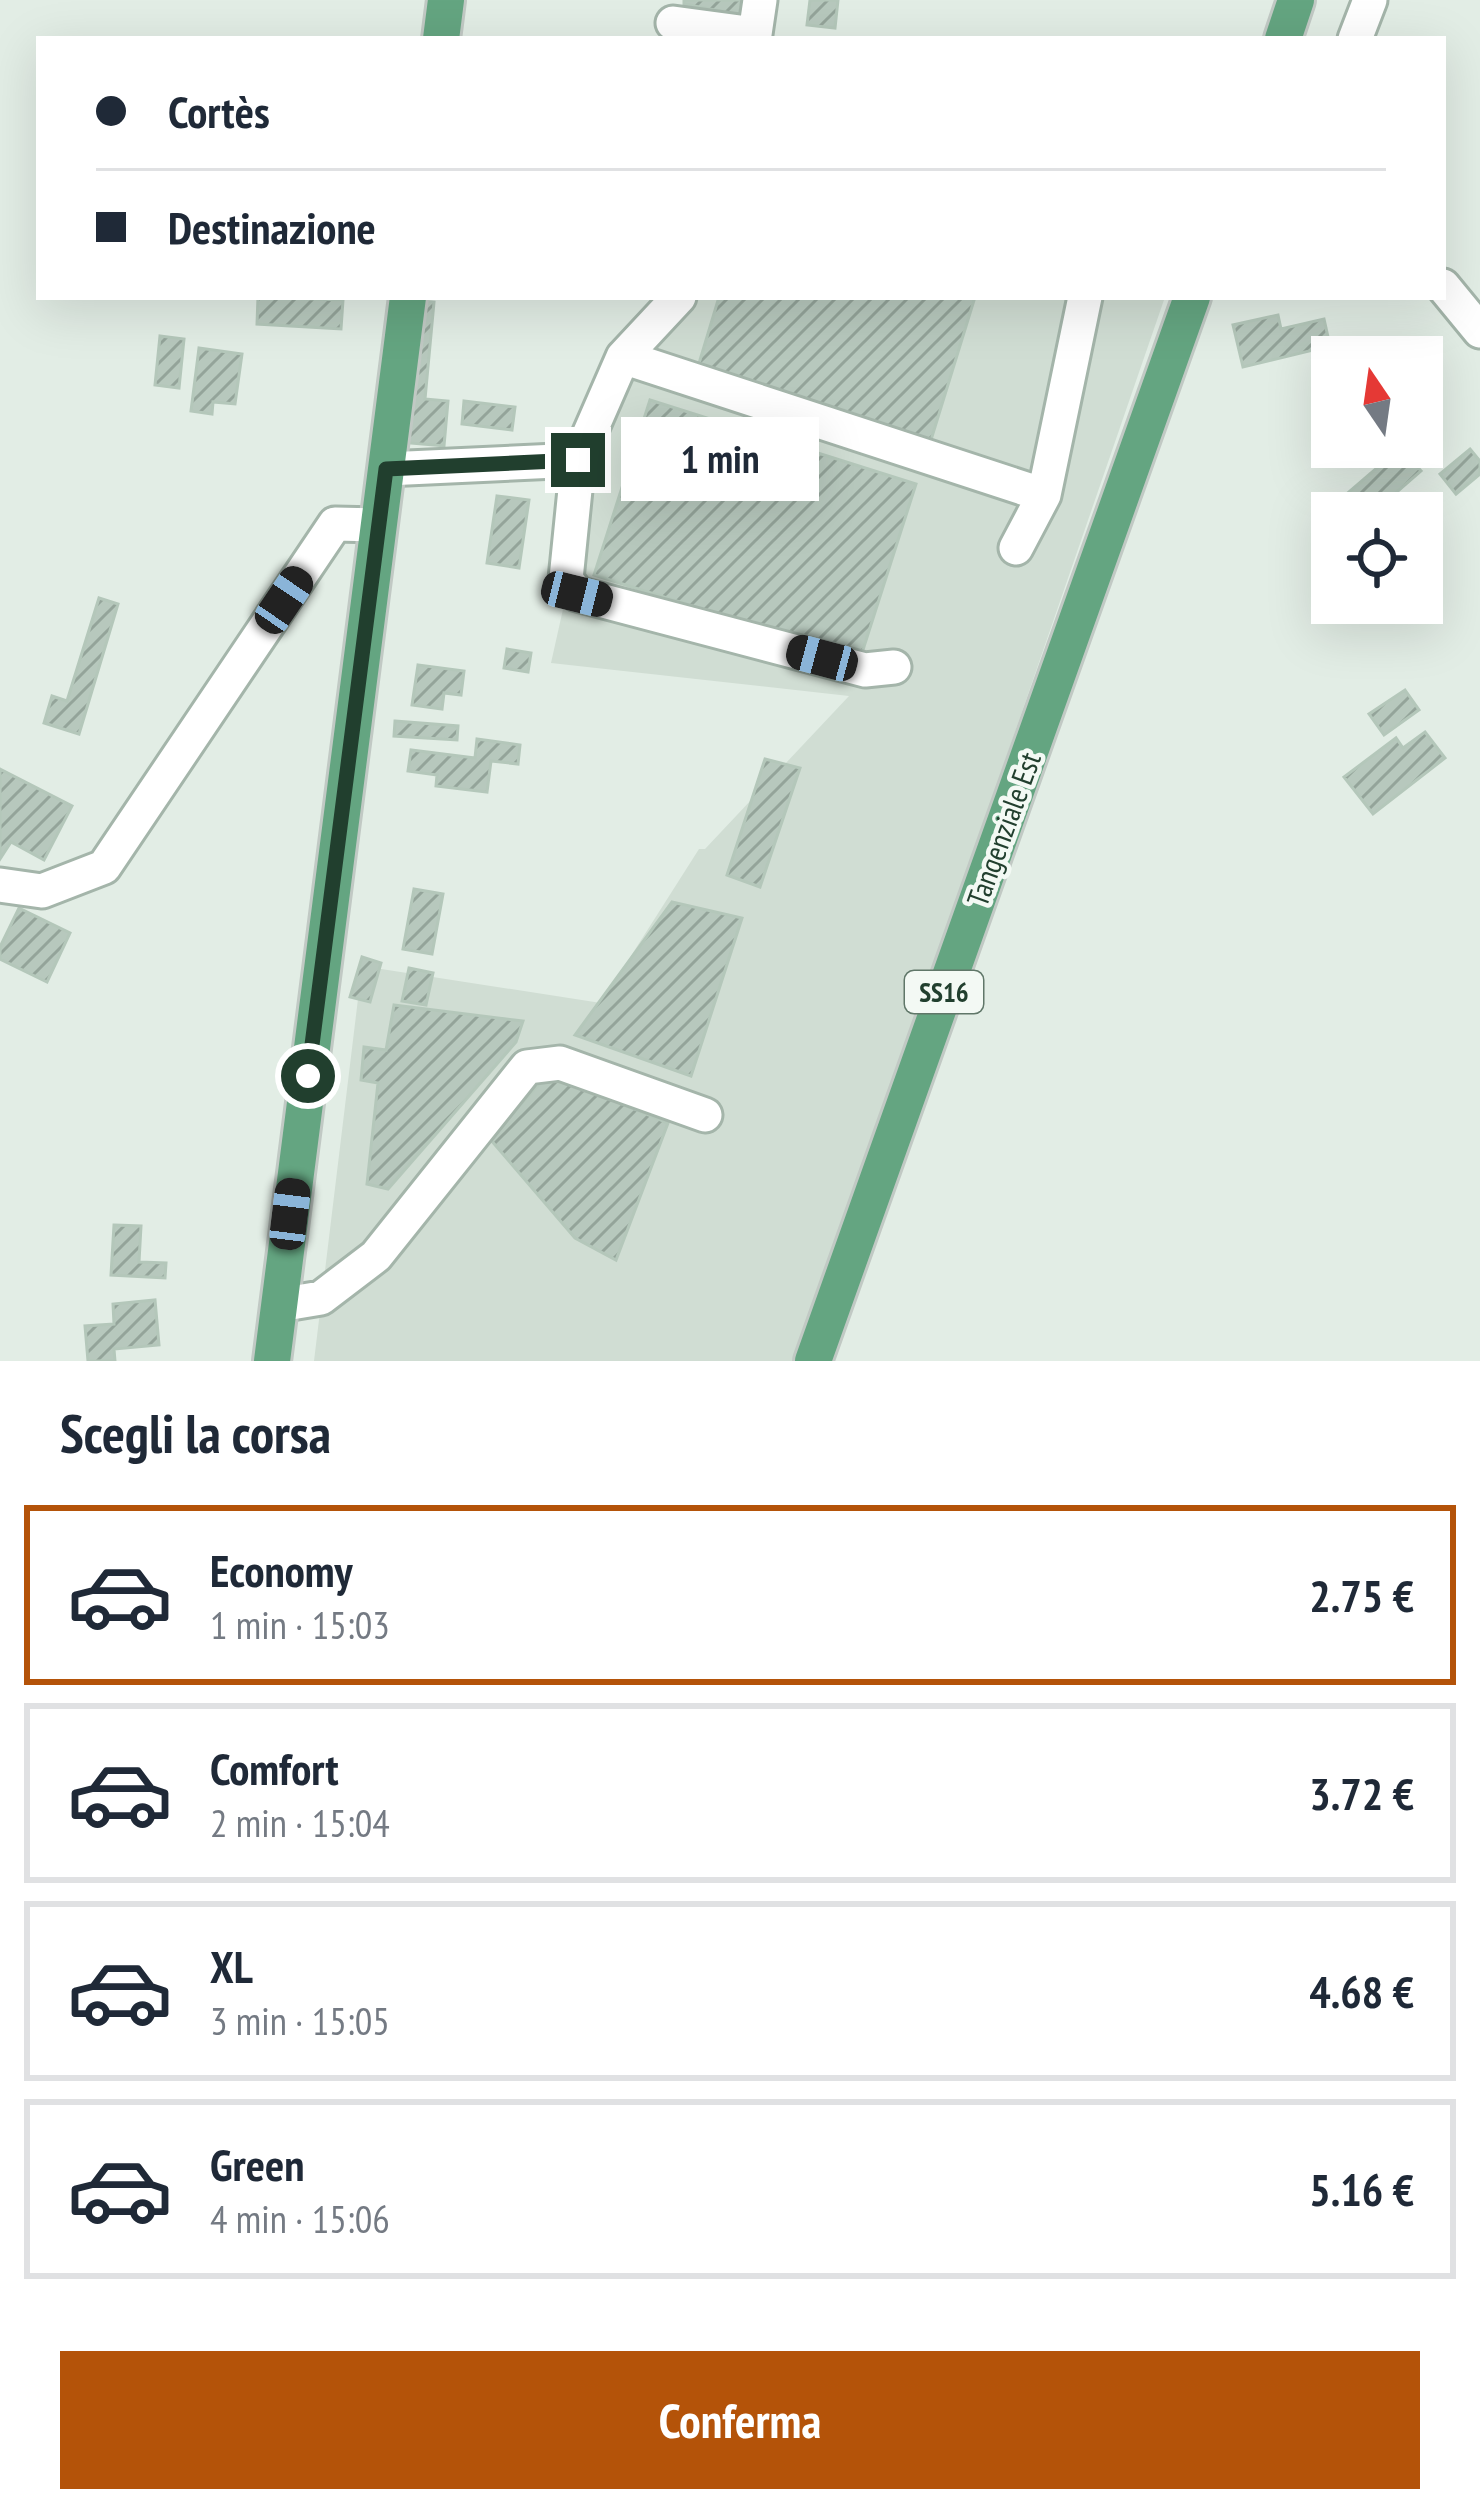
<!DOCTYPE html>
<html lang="it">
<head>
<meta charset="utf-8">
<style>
	:root { --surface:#fff; --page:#f2f2f3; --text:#1f2937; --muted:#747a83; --line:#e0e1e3; --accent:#b45309 }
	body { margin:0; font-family:"PT Sans Narrow",sans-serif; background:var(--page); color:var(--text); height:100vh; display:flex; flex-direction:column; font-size:45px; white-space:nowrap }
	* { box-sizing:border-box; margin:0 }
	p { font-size:39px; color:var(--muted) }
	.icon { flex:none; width:66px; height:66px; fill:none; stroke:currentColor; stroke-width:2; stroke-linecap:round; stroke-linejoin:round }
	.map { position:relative; height:1361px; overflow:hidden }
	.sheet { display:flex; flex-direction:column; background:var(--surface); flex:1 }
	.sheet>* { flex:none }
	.guide { position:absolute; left:36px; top:36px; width:1410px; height:264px; border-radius:0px; box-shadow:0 12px 48px #0002; display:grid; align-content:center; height:264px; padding:0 60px; background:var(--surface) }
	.needle { width:78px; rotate:347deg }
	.buttons { position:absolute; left:1311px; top:336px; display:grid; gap:24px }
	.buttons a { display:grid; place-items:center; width:132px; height:132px; border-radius:0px; background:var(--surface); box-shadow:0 12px 48px #0002; font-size:60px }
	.end { position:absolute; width:54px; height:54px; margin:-27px; border:15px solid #213f2e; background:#fff; box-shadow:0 0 0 6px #fff }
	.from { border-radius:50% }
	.bubble { position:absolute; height:84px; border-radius:0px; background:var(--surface); box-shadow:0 12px 48px #0002; font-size:39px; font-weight:800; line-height:84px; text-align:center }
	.car { position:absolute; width:36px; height:72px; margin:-36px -18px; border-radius:15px; box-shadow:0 0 9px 3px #0007; background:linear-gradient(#222 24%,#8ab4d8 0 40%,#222 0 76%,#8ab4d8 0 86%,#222 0) }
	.guide b { display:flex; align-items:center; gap:42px; height:114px; font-size:45px }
	.guide b+b { border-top:3px solid var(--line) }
	.guide i { width:30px; height:30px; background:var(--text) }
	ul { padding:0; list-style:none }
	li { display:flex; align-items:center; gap:36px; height:180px; margin:0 24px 18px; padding:0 36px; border:6px solid var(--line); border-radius:0px }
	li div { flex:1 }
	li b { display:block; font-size:45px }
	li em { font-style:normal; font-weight:800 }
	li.on { border-color:var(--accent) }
	li>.icon { width:108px; height:108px; stroke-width:1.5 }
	h2 { padding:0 60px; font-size:54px; line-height:144px }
	.primary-button { display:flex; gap:24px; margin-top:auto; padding:24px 60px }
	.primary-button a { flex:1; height:138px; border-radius:0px; background:var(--accent); color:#fff; font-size:48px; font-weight:800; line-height:138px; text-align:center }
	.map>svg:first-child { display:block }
	.built { fill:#d0ddd3 }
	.building { fill:url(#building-hatch); stroke:#b4c7ba; stroke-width:3 }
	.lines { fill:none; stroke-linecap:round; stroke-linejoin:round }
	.minor-casing { stroke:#a4b5aa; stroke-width:39 }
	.major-casing { stroke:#c1c9c4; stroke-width:42 }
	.minor { stroke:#fff; stroke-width:33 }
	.major { stroke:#64a581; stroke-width:36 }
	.route { stroke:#213f2e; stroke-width:15 }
	.labels { text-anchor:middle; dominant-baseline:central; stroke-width:9; stroke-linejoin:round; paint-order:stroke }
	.shield { fill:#f3f9f4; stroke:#607769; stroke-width:3 }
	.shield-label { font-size:27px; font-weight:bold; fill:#213f2e }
	.street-label { font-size:30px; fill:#213f2e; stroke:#f3f9f4 }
</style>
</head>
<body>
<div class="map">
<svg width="1480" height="1361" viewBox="0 0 1480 1361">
	<defs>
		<pattern id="building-hatch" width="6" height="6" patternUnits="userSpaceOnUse" patternTransform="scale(3)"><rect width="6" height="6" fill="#b7c8bd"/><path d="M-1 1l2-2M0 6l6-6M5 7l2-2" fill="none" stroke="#94a49a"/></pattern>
	</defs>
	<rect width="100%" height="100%" fill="#e2ede5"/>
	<path class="built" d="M679,297h486l-367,1064h-484l48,-395 239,37 98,-154h6l144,-153 -298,-33 62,-278z"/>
	<path class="building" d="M684,0h57l-1,15 -56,-11z
		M810,0h28l-3,28 -28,-3z
		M258,297l85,3 -2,29 -84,-5z
		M719,297h256l-44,143 -234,-70z
		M410,300l24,2 -9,97 23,2 -4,45 -46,-4z
		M1278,315l3,14 43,-10 6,27 -87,21 -10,-42z
		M160,336l24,3 -5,49 -24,-3z
		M199,348l43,6 -7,50 -22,-2 -1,12 -21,-3z
		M650,400l266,84 -56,175 -266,-84z
		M464,401l51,6 -3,23 -50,-6z
		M1400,448l21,23 -46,40 2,2h-45v17l-11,-14z
		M1470,449l10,12v13l-24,20 -16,-20z
		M497,496l32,4 -10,68 -32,-5z
		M99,598l19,6 -39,130 -35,-11 8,-27 15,5z
		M507,649l24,4 -3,19 -24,-4z
		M418,665l46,6 -3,24 -17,-2 -2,16 -30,-4z
		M1405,690l14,20 -35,25 -15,-21z
		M395,721l63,5 -1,14 -63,-4z
		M1425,732l20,26 -72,56 -29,-37 52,-39 7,10z
		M477,739l43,6 -2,19 -27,-3 -4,31 -51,-6 1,-11 -29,-4 3,-21 64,8z
		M765,759l35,9 -40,119 -33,-12z
		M0,769l72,37 -28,54 -33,-18 -11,17z
		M414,889l29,5 -11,60 -29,-5z
		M672,902l70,16 -51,158 -116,-41z
		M19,908l51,25 -23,49 -47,-23v-12z
		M362,957l19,6 -11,39 -20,-5z
		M409,968l24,5 -7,32 -24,-4z
		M394,1005l129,16 -7,21 -128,147 -21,-5 11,-101 -17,-3 3,-33 22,3z
		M549,1073l119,50 -52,137 -41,-22 -85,-99z
		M114,1225l27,1 -2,36 27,1 -1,15 -54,-3z
		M155,1300l4,45 -45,4 1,12h-27l-3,-35 29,-2 -1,-20z"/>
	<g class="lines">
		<g class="minor-casing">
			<path id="minor" d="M673,23l82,11 5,-34
				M1355,39l15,-39
				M1443,286l37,45
				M679,297l-56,60 -45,103 -12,119 11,15 288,76 29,-3
				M623,357l421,138
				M386,469l192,-9
				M1016,548l28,-53 41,-198
				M0,885l42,6 62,-24 231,-343 44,1
				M279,1305l42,-7 55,-42 151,-189 33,-4 145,52"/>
		</g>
		<g class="major-casing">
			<path id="major" d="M441,39l5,-39
				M1283,39l13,-39
				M272,1361l136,-1064
				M813,1361l379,-1064"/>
		</g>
		<use href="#minor" class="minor"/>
		<use href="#major" class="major"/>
	</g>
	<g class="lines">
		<path class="route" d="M308,1076l78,-607 192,-9"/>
	</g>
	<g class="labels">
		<rect class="shield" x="905" y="971" width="78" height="42" rx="9"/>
		<g class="shield-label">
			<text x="944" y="992">SS16</text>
		</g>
		<g class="street-label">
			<text transform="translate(1003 829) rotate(-70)">Tangenziale Est</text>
		</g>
	</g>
</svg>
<div class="buttons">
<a><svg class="needle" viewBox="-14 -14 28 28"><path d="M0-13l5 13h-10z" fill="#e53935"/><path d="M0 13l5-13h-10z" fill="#747a83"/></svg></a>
<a><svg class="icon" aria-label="locate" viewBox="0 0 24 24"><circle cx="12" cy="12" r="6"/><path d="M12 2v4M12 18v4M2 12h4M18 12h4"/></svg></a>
</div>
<i class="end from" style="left:308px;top:1076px"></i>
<i class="end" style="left:578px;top:460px"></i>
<div class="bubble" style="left:621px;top:417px;width:198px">1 min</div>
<i class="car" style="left:577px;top:594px;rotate:104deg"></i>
<i class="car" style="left:284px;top:600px;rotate:34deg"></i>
<i class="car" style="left:822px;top:658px;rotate:285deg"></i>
<i class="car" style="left:290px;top:1214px;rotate:7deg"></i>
<div class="guide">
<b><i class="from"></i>Cortès</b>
<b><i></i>Destinazione</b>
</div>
</div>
<section class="sheet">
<h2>Scegli la corsa</h2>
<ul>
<li class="on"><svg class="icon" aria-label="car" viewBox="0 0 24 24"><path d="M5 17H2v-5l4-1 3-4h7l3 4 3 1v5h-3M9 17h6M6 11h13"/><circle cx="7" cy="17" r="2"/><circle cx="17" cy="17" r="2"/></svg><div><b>Economy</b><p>1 min · 15:03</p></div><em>2.75 €</em></li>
<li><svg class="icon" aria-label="car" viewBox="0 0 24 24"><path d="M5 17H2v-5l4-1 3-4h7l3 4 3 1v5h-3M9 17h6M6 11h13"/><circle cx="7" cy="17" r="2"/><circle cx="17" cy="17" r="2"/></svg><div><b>Comfort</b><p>2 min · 15:04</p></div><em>3.72 €</em></li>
<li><svg class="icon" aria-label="car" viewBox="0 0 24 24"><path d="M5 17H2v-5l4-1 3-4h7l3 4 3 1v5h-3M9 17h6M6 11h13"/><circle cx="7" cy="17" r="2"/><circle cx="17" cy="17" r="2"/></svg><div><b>XL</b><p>3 min · 15:05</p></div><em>4.68 €</em></li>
<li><svg class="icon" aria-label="car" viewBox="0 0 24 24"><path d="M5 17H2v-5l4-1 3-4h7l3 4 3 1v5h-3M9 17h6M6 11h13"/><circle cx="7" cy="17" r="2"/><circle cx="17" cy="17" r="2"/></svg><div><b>Green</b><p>4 min · 15:06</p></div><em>5.16 €</em></li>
</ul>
<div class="primary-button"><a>Conferma</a></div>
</section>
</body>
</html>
